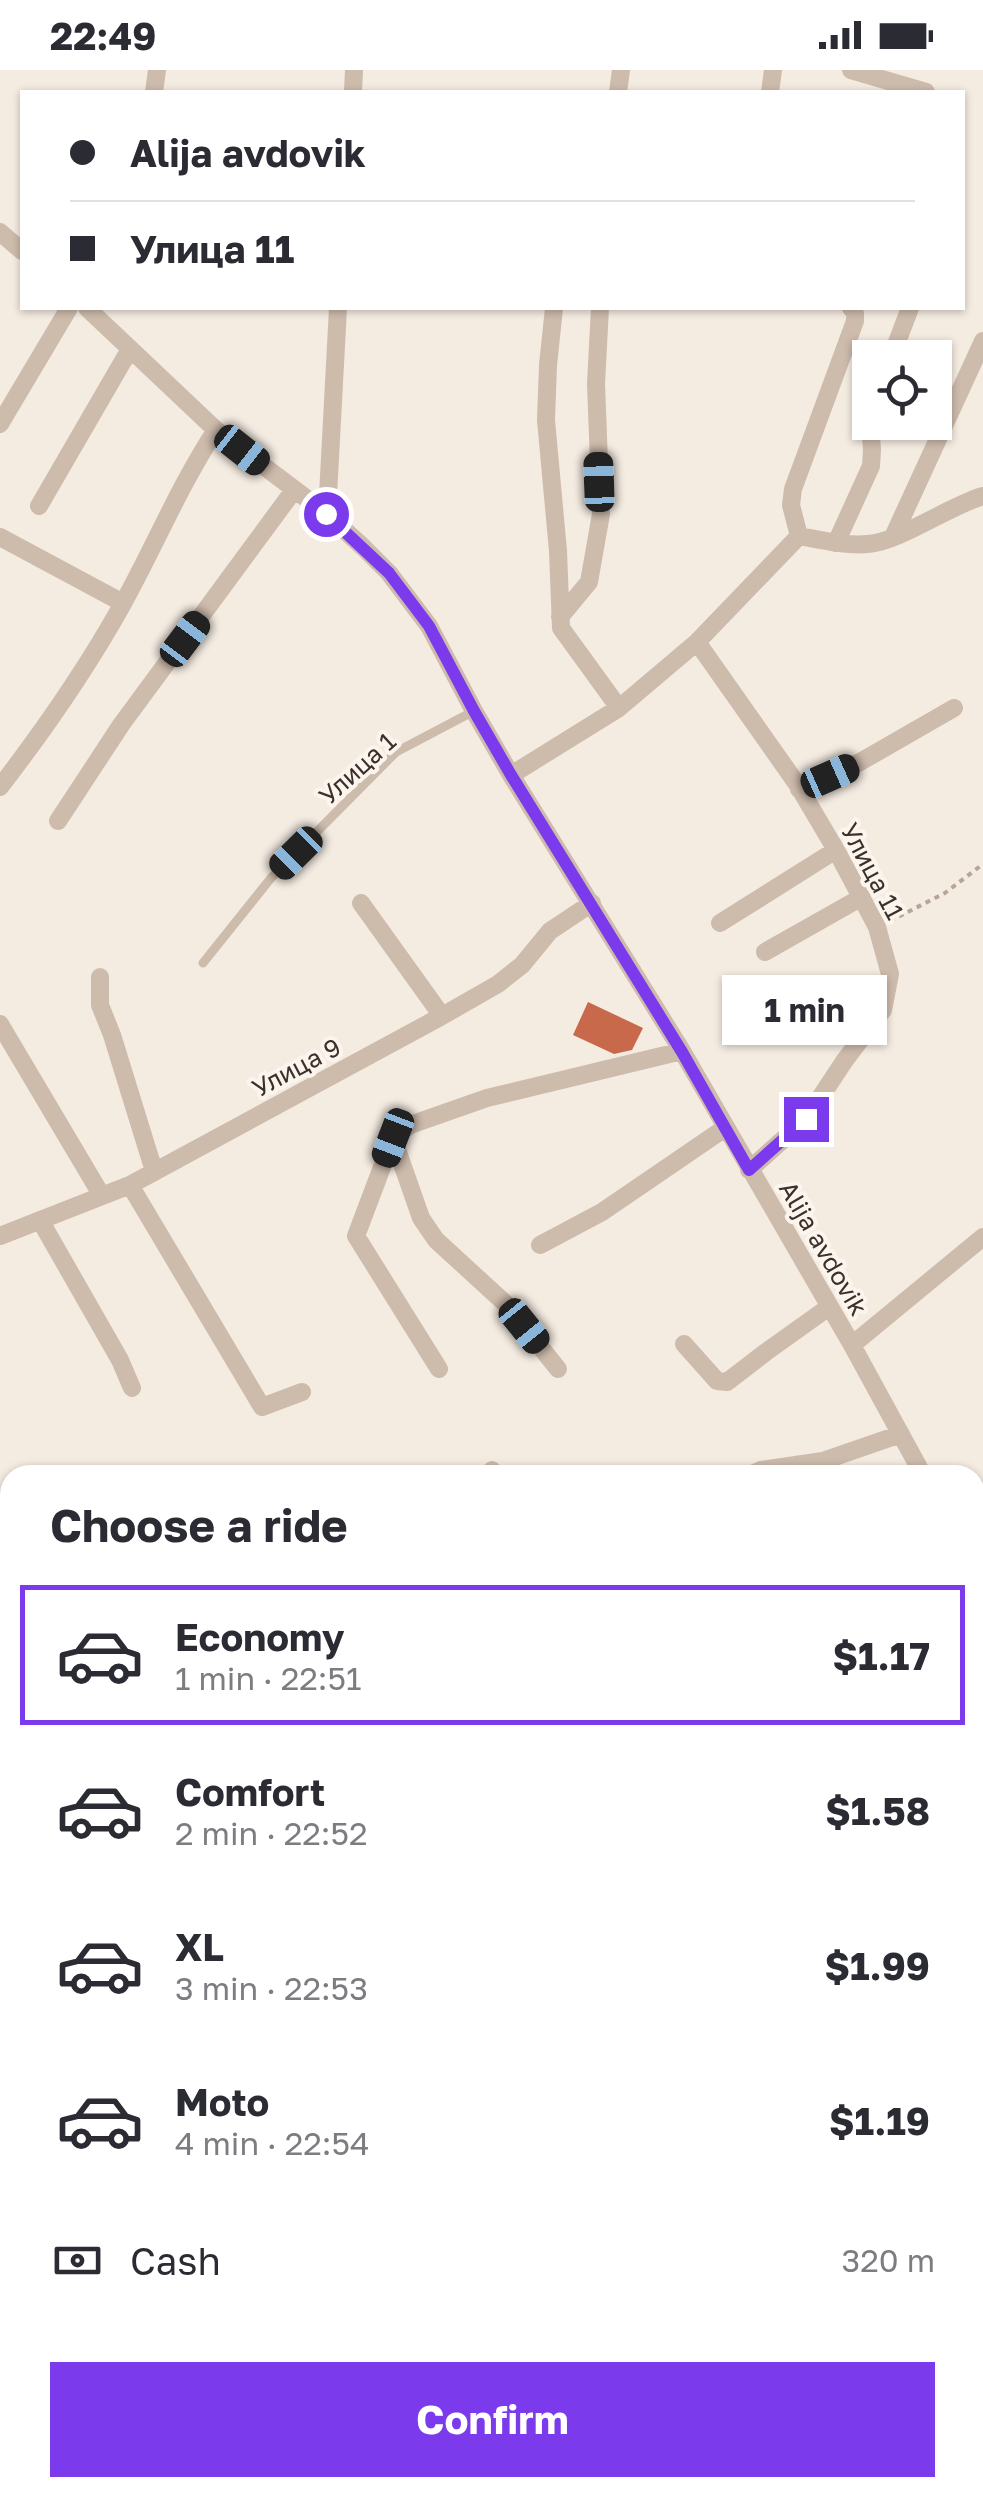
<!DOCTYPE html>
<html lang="en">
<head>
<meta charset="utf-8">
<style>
	:root { --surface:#fff; --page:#f2f2f3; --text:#2b2b33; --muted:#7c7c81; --line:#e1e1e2; --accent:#7c3aed }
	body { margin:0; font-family:"Golos Text",sans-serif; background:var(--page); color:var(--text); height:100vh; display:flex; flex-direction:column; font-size:38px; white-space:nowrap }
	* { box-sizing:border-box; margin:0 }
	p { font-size:32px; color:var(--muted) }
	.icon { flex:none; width:55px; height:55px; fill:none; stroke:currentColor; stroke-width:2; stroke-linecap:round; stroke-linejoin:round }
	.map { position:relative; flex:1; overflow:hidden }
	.sheet { position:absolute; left:0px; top:1395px; width:985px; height:1032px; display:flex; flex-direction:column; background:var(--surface); border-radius:30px 30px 0 0; box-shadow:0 2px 8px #0004 }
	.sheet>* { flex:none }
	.banner { position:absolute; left:20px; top:20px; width:945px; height:220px; border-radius:0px; box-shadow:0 2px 8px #0004; display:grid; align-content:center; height:220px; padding:0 50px; background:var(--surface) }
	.buttons { position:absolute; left:852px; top:270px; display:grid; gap:20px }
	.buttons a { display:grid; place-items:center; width:100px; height:100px; border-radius:0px; background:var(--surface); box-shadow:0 2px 8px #0004; font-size:50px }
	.end { position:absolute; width:45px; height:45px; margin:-22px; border:12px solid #7c3aed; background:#fff; box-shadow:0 0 0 5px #fff }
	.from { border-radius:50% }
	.bubble { position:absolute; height:70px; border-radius:0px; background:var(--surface); box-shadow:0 2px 8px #0004; font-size:32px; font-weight:700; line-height:70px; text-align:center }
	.car { position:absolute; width:30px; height:60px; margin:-30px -15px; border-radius:12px; box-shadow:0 0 8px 2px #0007; background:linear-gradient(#222 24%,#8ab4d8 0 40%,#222 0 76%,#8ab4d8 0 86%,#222 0) }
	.banner b { display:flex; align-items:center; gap:35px; height:95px; font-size:38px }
	.banner b+b { border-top:2px solid var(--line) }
	.banner i { width:25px; height:25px; background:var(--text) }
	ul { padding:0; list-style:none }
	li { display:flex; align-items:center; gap:30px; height:140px; margin:0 20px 15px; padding:0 30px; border:5px solid transparent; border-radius:0px }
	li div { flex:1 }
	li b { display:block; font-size:38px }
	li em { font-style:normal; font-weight:700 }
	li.selected { border-color:var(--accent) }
	li>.icon { width:90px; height:90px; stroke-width:1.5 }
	h2 { padding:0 50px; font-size:45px; line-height:120px }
	.pay { display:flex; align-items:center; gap:25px; height:110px; padding:0 50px; font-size:38px }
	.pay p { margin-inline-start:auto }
	.action { display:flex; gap:20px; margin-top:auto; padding:20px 50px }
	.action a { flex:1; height:115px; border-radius:0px; background:var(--accent); color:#fff; font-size:40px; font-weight:700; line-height:115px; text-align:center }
	.status { display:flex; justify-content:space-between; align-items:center; height:70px; padding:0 50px; background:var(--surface); direction:ltr }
	.status svg { height:28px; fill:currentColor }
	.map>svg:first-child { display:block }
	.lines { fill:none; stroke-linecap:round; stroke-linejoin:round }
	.stream { stroke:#7fb0b2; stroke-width:5 }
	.building { fill:#c8694b }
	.path { stroke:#b9a596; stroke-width:4; stroke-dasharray:5 5; stroke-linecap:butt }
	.lane { stroke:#cdbbac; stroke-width:9 }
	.street { stroke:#cdbbac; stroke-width:18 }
	.route { stroke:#7c3aed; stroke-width:12 }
	.labels { text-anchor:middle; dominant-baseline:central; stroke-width:8; stroke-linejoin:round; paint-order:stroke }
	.street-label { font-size:25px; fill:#3b302b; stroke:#fbf5ee }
</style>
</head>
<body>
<div class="status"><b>22:49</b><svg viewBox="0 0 49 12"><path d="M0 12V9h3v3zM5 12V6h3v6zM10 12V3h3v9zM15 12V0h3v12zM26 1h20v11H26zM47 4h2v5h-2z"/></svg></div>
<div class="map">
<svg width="983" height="2426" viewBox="0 0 983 2426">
	<rect width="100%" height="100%" fill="#f4ebe1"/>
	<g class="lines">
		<path class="stream" d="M0,1662h10
			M975,1920l8,-4
			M0,2116l10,-1"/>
	</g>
	<path class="building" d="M588,932l55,26 -11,22 -18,4 -41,-19z"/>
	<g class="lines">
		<path class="path" d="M890,851l55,-28 38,-29"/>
		<path class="lane" d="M203,893l68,-85 125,-126 78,-41"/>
		<path class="street" d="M851,0l75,22
			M154,22l3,-22
			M353,22l1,-22
			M618,22l3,-22
			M770,22l3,-22
			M0,162l22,19
			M87,238l129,122 111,84 37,34 25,25 40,53 45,85 37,64 171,276 170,294 71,130
			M554,238l-6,57 -2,55 12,131 3,77 58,80
			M891,288l19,-50
			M0,354l69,-116
			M39,436l91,-157
			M327,444l11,-206
			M799,466l-8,-31 2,-16 62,-168v-8l-4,-5
			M0,467l123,66
			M893,467l90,-196
			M836,473l35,-77 1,-16 -2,-28
			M560,547l29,-35 12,-68 -5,-130 4,-76
			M697,572l100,142 39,66 41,77 13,47 -7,36 -38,50 -39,59 -57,51
			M511,705l108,-67 78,-66 102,-106c22,4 46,10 69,8 31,-2 81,-38 115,-48
			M0,717c44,-57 85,-116 121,-180 33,-59 58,-121 95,-177
			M799,719l61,-27 94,-54
			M58,751l63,-96 173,-235
			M361,833l81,113
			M720,853l116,-73
			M765,882l97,-55
			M100,907v28l12,30 42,136
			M0,954l102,172
			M393,1068l28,80 15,22 71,65 51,64
			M130,1115l132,222 40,-15
			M40,1150l80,140 12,28
			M0,1166l130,-51 312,-169 56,-32 24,-19 28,-34 42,-28
			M540,1175l62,-33 123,-84
			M684,1274l33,37 10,1 39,-30 63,-45
			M852,1275l131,-108
			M439,1299l-83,-133 37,-98 17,-13 77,-27 195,-47
			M492,1400l1,5
			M750,1405l11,-5 62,-9 78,-27
			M975,1504l8,15
			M975,1551l8,-4
			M975,1670l8,-6
			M0,1853l10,11
			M0,2125h10
			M975,2209l8,8
			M0,2234h10
			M699,2418l15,8
			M7,2426l4,-8"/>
	</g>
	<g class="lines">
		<path class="route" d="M326,444l63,59 40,53 45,85 37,64 171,277 67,118 57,-51"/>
	</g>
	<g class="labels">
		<g class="street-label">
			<text transform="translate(357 698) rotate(-42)">Улица 1</text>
			<text transform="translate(873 801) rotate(62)">Улица 11</text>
			<text transform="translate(296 997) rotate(-28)">Улица 9</text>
			<text transform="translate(824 1178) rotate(60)">Alija avdovik</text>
		</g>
	</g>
</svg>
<div class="buttons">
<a><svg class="icon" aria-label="locate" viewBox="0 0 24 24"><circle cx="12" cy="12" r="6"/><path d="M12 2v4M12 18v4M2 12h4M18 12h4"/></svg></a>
</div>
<i class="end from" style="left:326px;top:444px"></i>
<i class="end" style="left:806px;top:1049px"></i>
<div class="bubble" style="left:722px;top:905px;width:165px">1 min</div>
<i class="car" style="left:242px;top:380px;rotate:128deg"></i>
<i class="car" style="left:599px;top:412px;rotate:358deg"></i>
<i class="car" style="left:185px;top:569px;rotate:37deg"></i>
<i class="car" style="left:830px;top:706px;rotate:66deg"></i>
<i class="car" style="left:296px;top:783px;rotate:225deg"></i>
<i class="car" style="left:393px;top:1068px;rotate:201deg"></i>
<i class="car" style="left:524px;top:1256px;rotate:141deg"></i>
<div class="banner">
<b><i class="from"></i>Alija avdovik</b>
<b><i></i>Улица 11</b>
</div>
<section class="sheet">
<h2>Choose a ride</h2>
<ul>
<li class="selected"><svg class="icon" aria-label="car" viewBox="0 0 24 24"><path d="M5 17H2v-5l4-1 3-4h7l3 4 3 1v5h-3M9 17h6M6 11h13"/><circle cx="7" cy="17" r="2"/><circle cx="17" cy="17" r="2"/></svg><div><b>Economy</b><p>1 min · 22:51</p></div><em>$1.17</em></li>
<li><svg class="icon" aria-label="car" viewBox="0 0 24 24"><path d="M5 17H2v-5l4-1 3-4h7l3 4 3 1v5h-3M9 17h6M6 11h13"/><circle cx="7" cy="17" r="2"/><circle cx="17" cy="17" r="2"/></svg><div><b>Comfort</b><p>2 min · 22:52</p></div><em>$1.58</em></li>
<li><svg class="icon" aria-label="car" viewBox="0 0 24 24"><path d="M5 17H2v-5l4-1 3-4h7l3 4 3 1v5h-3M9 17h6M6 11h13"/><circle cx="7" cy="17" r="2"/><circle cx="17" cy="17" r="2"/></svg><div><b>XL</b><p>3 min · 22:53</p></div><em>$1.99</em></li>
<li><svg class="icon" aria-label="car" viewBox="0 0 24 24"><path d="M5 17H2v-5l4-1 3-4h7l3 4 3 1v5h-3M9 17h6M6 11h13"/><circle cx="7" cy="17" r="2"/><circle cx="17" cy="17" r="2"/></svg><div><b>Moto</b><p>4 min · 22:54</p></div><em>$1.19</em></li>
</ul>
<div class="pay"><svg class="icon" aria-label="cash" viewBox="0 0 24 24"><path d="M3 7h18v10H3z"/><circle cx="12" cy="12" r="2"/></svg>Cash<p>320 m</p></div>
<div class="action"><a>Confirm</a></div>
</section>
</div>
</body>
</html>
